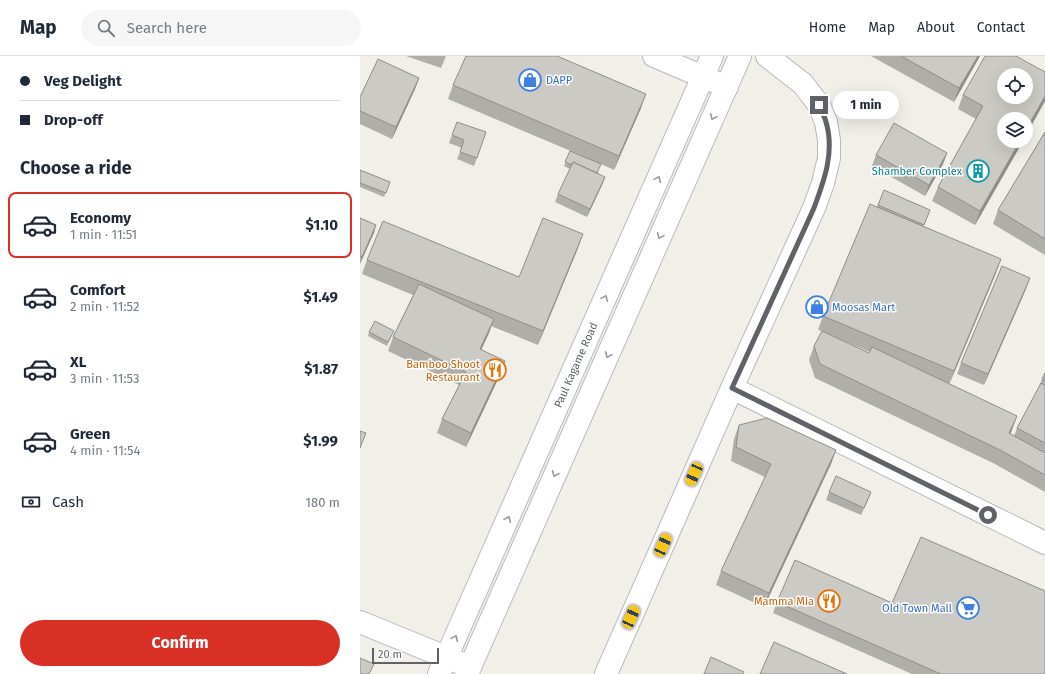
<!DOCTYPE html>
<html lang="en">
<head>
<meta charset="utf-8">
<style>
	:root { --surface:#fff; --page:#f6f6f7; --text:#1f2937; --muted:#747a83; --line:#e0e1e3; --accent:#d93025 }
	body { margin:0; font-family:"Fira Sans",sans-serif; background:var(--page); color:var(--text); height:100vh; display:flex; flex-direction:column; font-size:15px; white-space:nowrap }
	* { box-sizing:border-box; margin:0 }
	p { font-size:13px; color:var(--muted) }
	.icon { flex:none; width:22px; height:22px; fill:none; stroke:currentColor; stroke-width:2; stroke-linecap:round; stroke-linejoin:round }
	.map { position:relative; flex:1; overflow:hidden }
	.drawer { display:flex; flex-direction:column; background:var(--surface); width:360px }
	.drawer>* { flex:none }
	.banner { display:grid; align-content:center; height:88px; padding:0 20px; background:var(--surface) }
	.tools { position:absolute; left:637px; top:12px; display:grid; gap:8px }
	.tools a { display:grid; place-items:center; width:36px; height:36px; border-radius:50%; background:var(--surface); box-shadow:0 4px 16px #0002; font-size:20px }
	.scale { position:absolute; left:12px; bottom:10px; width:67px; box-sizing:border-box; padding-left:4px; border:2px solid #5f6368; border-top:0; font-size:11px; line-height:14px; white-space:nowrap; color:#5f6368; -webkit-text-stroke:3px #fff; paint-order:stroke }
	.end { position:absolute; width:18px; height:18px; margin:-9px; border:5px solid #5f6368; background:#fff; box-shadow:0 0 0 2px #fff }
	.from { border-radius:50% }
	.bubble { position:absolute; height:28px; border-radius:14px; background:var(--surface); box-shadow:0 4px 16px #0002; font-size:13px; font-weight:700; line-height:28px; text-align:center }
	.car { position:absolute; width:12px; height:24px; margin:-12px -6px; border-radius:5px; box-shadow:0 0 3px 1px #0007; background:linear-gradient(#f5c518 24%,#345 0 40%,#f5c518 0 76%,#345 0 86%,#f5c518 0) }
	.banner b { display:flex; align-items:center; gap:14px; height:38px; font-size:15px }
	.banner b+b { border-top:1px solid var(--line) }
	.banner i { width:10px; height:10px; background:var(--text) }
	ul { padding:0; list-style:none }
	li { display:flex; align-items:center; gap:12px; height:66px; margin:0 8px 6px; padding:0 12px; border:2px solid transparent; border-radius:8px }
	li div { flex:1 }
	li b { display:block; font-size:15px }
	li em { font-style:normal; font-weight:700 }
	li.on { border-color:var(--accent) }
	li>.icon { width:36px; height:36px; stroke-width:1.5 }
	h2 { padding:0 20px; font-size:18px; line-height:48px }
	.pay { display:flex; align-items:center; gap:10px; height:44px; padding:0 20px; font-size:15px }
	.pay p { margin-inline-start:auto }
	.action { display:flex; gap:8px; margin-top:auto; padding:8px 20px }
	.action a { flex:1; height:46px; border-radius:24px; background:var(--accent); color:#fff; font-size:16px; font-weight:700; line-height:46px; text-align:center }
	header { display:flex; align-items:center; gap:24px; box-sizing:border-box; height:56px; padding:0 20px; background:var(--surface); border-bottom:1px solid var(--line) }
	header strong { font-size:19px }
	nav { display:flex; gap:22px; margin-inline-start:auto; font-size:14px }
	.search { width:280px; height:36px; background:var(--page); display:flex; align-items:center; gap:10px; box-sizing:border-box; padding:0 14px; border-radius:22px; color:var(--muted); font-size:15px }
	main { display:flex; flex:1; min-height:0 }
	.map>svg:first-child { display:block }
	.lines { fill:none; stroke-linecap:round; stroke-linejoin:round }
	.street-casing { stroke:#b5b8bc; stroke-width:24 }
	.secondary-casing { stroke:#b6babf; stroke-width:24 }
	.street { stroke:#fff; stroke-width:22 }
	.secondary { stroke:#fff; stroke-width:22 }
	.wall { fill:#afaea9; fill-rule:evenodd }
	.shaded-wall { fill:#8f8d8a }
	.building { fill:#cccac5; stroke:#8f8d8a; fill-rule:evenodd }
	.oneway { stroke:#979a9d }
	.route { stroke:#5f6368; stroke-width:5 }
	.labels { text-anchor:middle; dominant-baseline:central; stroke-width:3; stroke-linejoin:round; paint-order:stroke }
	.shop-label { font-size:11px; fill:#366cbe; stroke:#fff; text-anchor:start }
	.culture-label { font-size:11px; fill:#0d838f; stroke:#fff; text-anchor:end }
	.food-label { font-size:11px; fill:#c56008; stroke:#fff; text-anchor:end }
	.street-label { font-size:11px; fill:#5f6368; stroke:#fff }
</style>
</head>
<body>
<header>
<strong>Map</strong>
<div class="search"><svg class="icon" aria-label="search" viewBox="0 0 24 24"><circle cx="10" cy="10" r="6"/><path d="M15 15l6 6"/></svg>Search here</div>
<nav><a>Home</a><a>Map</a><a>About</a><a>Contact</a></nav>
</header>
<main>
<section class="drawer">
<div class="banner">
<b><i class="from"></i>Veg Delight</b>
<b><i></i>Drop-off</b>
</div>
<h2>Choose a ride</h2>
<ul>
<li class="on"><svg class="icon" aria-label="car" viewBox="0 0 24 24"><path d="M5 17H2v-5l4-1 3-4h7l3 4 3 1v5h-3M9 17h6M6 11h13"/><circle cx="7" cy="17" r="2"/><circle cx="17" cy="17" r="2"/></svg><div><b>Economy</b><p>1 min · 11:51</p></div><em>$1.10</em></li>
<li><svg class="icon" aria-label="car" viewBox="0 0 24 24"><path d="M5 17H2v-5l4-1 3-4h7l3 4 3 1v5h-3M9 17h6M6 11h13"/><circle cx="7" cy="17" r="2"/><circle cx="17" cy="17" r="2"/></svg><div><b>Comfort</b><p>2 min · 11:52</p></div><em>$1.49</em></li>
<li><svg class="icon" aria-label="car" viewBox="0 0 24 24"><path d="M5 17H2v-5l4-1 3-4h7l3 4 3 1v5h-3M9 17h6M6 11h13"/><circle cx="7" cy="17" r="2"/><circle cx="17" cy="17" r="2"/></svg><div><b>XL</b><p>3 min · 11:53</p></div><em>$1.87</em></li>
<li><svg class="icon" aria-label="car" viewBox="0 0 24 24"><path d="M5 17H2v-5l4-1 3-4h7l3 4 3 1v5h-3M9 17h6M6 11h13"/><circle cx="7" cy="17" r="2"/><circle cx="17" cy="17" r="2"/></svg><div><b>Green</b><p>4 min · 11:54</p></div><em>$1.99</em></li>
</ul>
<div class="pay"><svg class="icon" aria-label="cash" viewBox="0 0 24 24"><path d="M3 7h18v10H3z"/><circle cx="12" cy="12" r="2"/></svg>Cash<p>180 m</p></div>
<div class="action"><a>Confirm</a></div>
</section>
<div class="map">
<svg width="685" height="618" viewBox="0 0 685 618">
	<rect width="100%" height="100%" fill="#f1efe8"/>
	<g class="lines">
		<g class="street-casing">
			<path id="street" d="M294,0l73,31
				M372,332l313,155
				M0,566l110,45
				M246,618l126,-286 82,-180 9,-25 6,-25v-18l-3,-18 -7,-17 -16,-21 -36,-28"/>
		</g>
		<g class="secondary-casing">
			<g id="secondary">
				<path id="s1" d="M79,618l273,-618"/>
				<path d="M107,618l273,-618"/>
			</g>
		</g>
		<use href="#street" class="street"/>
		<use href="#secondary" class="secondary"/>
	</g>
	<path class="wall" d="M46,0h40l-5,12z
		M511,0h109l-26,46z
		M59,22l-4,11 -23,50 -32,-15v-27z
		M93,29l188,23 -27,62 -13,-6 -4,9 8,4 -3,8 -15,32 -32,-15 3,-8 12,-25 -6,-3 6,-15 15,6 -137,-58z
		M603,39l82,6 -19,34v-16l-22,22h19l-48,84 -43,-24 6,-14 38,-68 -18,-10z
		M97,66l29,10 -12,34 -17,-7 5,-11 -13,-5z
		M685,76v123l-52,-31 5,-14z
		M587,97l-4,11 -18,32 -53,-30 4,-11z
		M0,114l30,12 -6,15 -24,-10z
		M524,134l46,20 -7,16 73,47 -47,111 63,46 -2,4 4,2 3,-8 21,-39 4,-10 3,-6v119l-50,-28 -180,-86 -6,-18 5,-14 8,-15 -4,-1 5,-14 54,-109zM472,280l38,16 -1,1z
		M0,162l16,7 -16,39z
		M218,192l-40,97 -47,-19 -2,7 -8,17 19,25 -34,72 -29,-14 5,-14 17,-34 -71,-34 5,-14 20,-42 -51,-21 5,-14 152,17z
		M666,233l-42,96 -27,-11 4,-11z
		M9,276l23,3 -5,11 -19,-10z
		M379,369l97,25 -5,14 -67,143 -48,-22 5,-14 44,-94 -34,-16 3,-22z
		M469,436h42l-10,23 -35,-15z
		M417,546l115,1 153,71h-133l-139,-61z"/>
	<path class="shaded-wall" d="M618,0h2l-26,46 5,-14z
		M59,22l-4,11 -23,50 4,-12z
		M286,38l-5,14 -27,62 5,-14z
		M685,40v5l-19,34v-5z
		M660,85h3l-48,84 5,-14z
		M587,97l-4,11 -18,32 4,-11z
		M245,121l-3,8 -15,32 3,-8z
		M16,169l-2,8 -14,31 2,-7z
		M223,178l-5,14 -40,97 5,-14z
		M641,203l-5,14 -47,112 5,-14z
		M670,222l-4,11 -42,96 4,-11z
		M134,263l-5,14 -14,30 5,-14z
		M145,305l-5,14 -34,72 5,-14z
		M657,360l-5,14 -8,17 5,-14z
		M476,394l-5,14 -67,143 5,-14z
		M511,436l-3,8 -7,15 3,-7z"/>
	<path class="building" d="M106,0h91l89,38 -27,62 -166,-71z
		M541,0h77l-19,32z
		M625,0h31l29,16v24l-19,34v-11h-22v22h16l-40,70 -42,-24 45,-81 -20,-11zM644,19h22v22h-22z
		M18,3l41,19 -23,49 -36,-16v-14z
		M97,66l29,10 -9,26 -17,-6 4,-12 -12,-5z
		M534,67l53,30 -18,32 -53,-30z
		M685,76v107l-47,-29z
		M210,95l31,13 -4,9 -24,-11 -1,3 -7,-3z
		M213,106l32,15 -15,32 -32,-15z
		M0,114l30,12 -4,11 -26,-10z
		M524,134l46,20 -6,15 -46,-20z
		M510,148l131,55 -47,112 -131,-55z
		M0,162l16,7 -14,32 -2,-1z
		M183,162l40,16 -40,97 -176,-71 16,-39 136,56z
		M642,210l28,12 -42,96 -27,-11z
		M59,228l75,35 -14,30 25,12 -34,72 -29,-14 24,-47 -73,-35z
		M15,265l19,10 -6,11 -19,-10z
		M462,275l47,22 3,-6 145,69 -8,17 36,20v22l-45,-25 -180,-86 -6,-18z
		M685,317v7l-3,-1z
		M681,327l4,2v58l-28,-15z
		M407,362l69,32 -67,143 -48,-22 50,-107 -35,-17 3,-22z
		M0,375l6,2 -6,15z
		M476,420l35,16 -7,16 -35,-16z
		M561,481l124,54v83h-104l-164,-72 18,-42 97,43z
		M414,586l73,32h-87z
		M351,601l33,15 -1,2h-39z
		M0,602l14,6 -5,10h-9z"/>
	<defs><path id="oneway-chevron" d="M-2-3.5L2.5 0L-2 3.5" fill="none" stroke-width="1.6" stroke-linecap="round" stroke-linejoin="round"/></defs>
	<g class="oneway">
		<use href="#oneway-chevron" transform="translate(353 61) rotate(114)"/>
		<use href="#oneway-chevron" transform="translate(298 123) rotate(-66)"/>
		<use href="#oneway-chevron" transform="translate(300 180) rotate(114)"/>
		<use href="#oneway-chevron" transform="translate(245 242) rotate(-66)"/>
		<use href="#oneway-chevron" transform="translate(248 299) rotate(114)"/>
		<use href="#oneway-chevron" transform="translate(195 418) rotate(114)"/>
		<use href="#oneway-chevron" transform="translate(148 463) rotate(-66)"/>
		<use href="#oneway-chevron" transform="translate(95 582) rotate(-66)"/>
	</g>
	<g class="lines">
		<path class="route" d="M459,49c2,6 6,12 7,17 9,30 -2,59 -12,86l-82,180 256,127"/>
	</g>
	<defs>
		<g id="shop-ring" transform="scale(1.15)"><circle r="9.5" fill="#fff" stroke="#3f7fe0" stroke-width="1.5"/><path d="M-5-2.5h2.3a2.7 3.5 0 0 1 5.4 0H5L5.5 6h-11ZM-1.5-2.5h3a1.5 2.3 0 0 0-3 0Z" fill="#3f7fe0"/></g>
		<g id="building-ring" transform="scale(1.15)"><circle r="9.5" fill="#fff" stroke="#0f9aa8" stroke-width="1.5"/><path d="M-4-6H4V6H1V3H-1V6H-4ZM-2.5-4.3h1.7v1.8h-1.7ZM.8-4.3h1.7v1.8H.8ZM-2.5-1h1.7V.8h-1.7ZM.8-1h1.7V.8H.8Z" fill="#0f9aa8"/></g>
		<g id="restaurant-ring" transform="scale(1.15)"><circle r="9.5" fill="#fff" stroke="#e8710a" stroke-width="1.5"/><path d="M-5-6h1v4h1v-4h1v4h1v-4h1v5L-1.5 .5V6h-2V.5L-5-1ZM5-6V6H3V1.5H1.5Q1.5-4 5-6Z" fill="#e8710a"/></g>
		<g id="supermarket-ring" transform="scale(1.15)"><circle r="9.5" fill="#fff" stroke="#3f7fe0" stroke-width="1.5"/><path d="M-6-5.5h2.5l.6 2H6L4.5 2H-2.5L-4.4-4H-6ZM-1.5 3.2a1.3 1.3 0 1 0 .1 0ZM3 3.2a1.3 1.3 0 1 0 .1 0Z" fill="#3f7fe0"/></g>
	</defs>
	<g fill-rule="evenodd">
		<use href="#shop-ring" x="170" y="24"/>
		<use href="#building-ring" x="618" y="115"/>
		<use href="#shop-ring" x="457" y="251"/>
		<use href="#restaurant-ring" x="135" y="314"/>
		<use href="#restaurant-ring" x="469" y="545"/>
		<use href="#supermarket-ring" x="608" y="552"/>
	</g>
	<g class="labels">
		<g class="shop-label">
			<text x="186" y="24">DAPP</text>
			<text x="472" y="251">Moosas Mart</text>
			<text x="592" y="552" text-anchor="end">Old Town Mall</text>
		</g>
		<g class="culture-label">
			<text x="602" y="115">Shamber Complex</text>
		</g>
		<g class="food-label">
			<text x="120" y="308">Bamboo Shoot<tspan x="120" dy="13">Restaurant</tspan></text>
			<text x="454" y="545">Mamma Mia</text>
		</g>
		<g class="street-label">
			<text stroke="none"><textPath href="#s1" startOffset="338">Paul Kagame Road</textPath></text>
		</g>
	</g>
</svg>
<div class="tools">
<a><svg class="icon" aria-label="locate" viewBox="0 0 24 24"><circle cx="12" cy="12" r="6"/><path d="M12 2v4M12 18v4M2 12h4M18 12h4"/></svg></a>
<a><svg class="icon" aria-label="layers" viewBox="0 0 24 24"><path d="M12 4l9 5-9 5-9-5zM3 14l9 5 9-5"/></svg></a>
</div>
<div class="scale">20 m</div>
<i class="end from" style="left:628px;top:459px"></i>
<i class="end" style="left:459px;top:49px"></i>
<div class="bubble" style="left:473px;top:35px;width:66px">1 min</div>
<i class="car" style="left:334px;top:418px;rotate:204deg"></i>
<i class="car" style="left:303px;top:489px;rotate:24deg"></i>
<i class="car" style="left:271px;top:561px;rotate:24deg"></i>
</div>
</main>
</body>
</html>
